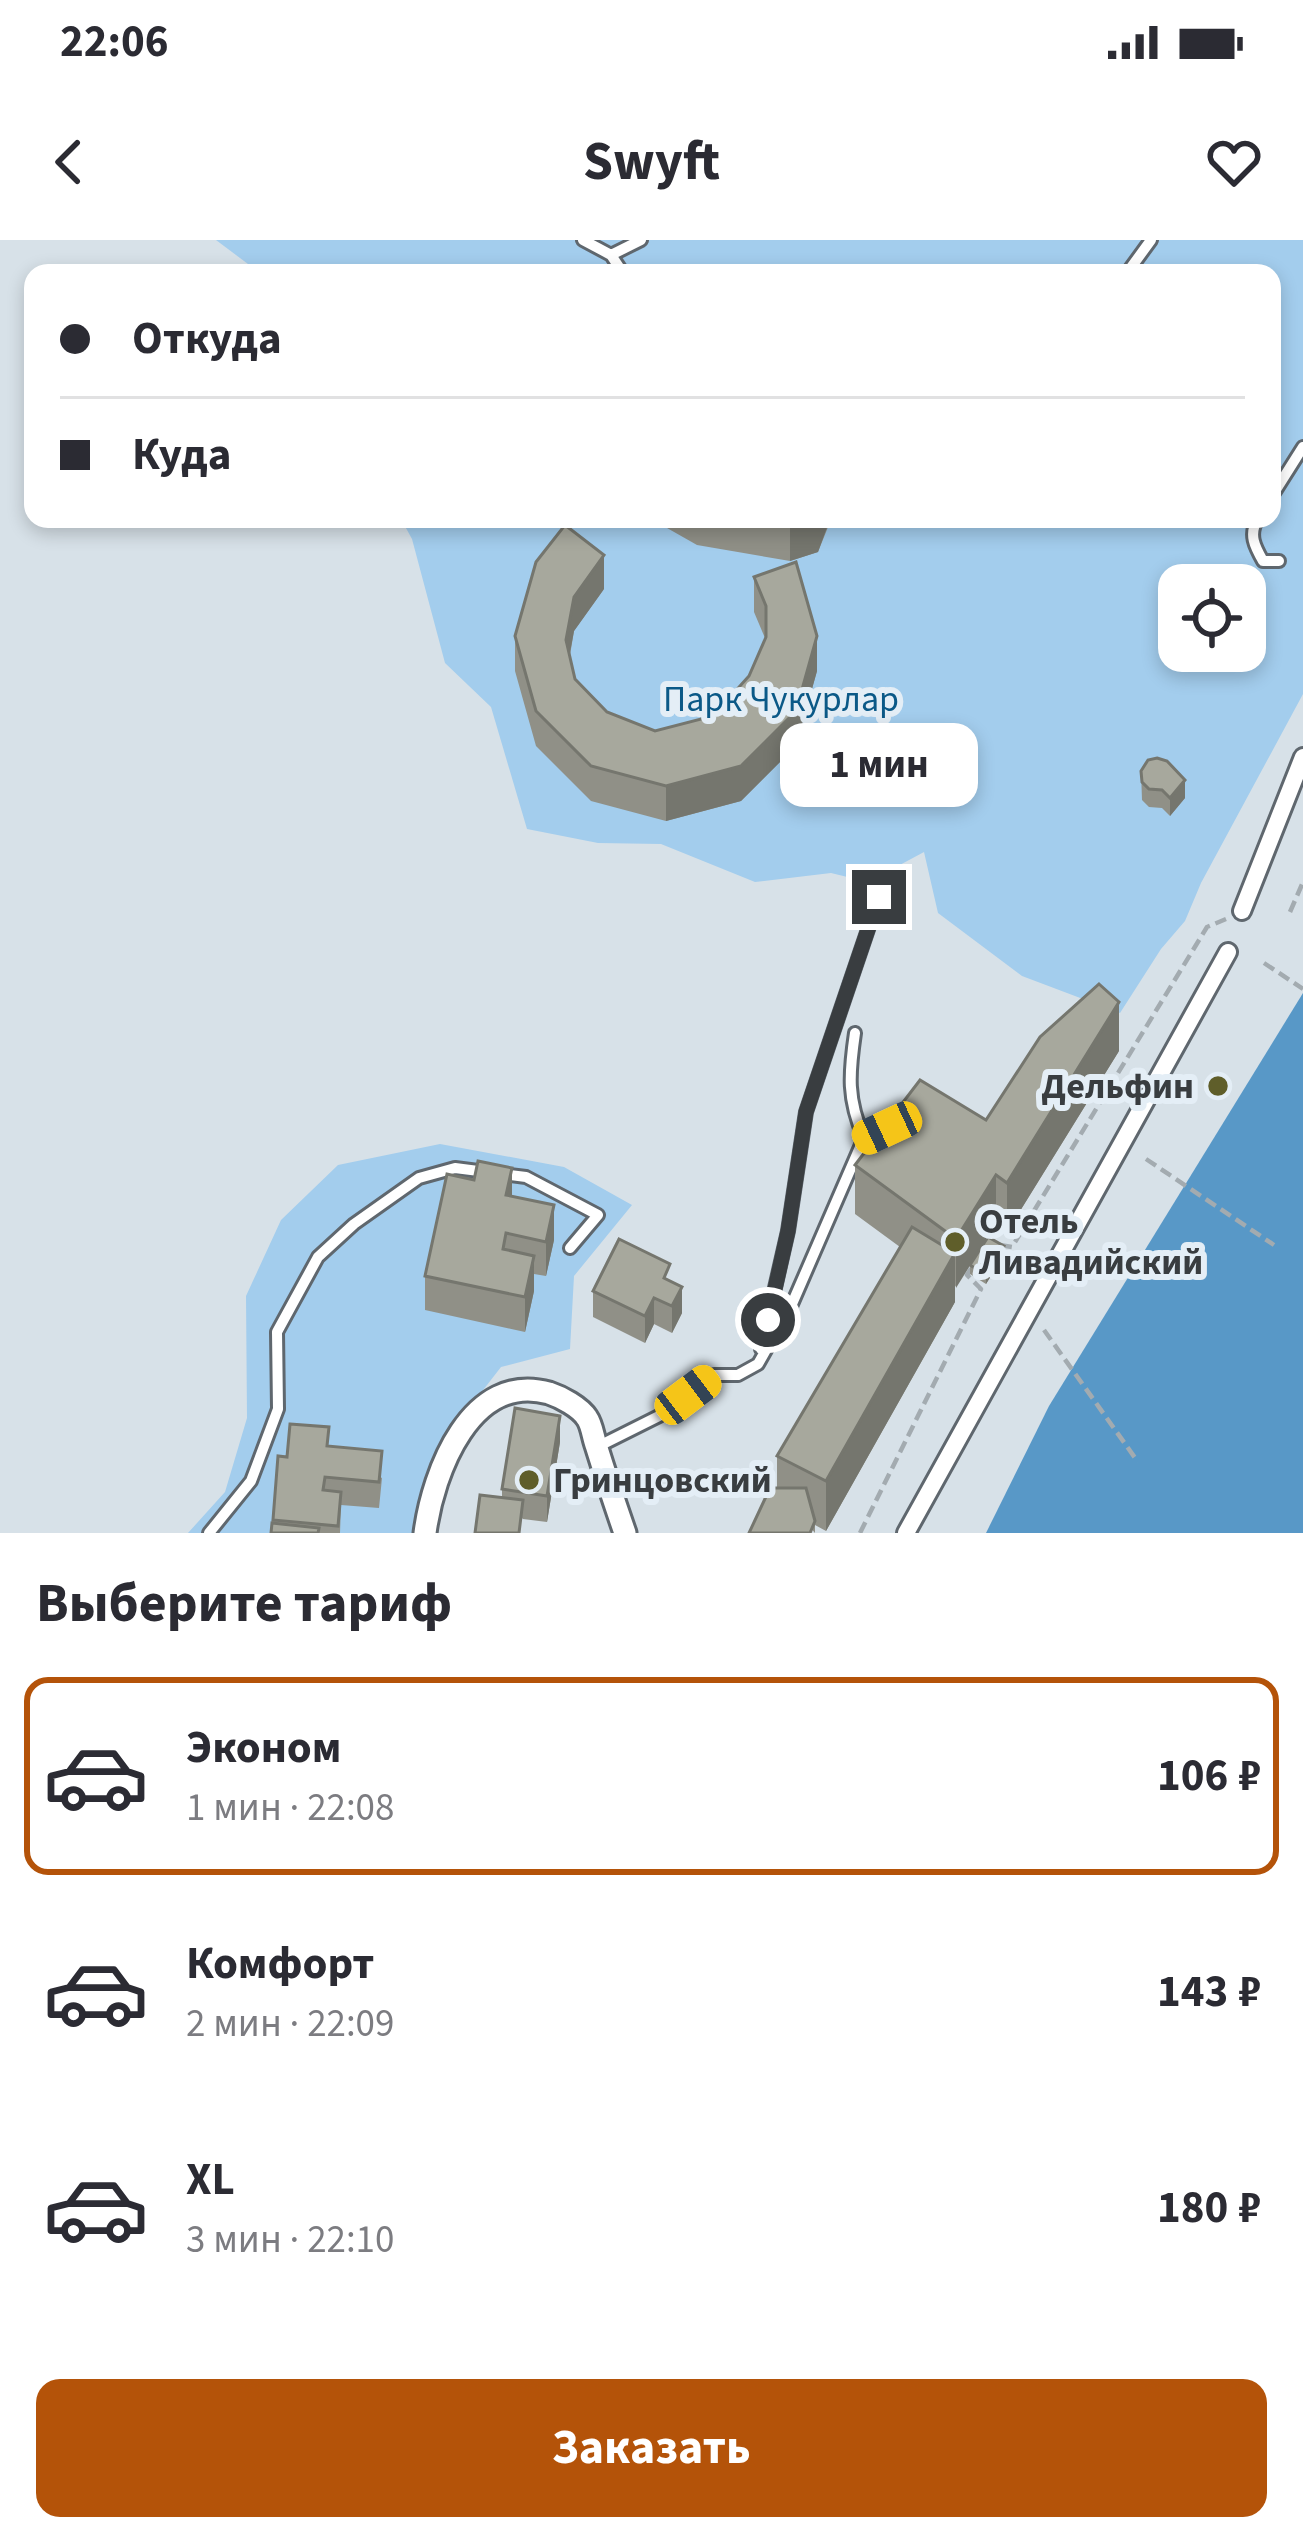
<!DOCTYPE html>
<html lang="ru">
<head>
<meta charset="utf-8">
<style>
	:root { --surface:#fff; --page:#f7f7f7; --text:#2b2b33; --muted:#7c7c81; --line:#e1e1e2; --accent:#b45309 }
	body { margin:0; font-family:"Source Sans 3",sans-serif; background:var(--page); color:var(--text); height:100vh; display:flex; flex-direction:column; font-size:45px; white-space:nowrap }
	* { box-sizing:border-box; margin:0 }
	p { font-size:39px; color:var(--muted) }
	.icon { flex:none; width:66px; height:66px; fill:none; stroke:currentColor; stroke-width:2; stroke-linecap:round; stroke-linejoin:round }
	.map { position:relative; height:1293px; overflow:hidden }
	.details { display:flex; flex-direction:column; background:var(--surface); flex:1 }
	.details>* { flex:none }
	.guide { position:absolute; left:24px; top:24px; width:1257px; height:264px; border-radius:24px; box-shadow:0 6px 18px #0003; display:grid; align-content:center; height:264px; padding:0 36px; background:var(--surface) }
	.tools { position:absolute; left:1158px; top:324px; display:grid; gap:24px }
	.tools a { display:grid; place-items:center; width:108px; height:108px; border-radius:24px; background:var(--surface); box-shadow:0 6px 18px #0003; font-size:60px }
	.end { position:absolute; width:54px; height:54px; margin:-27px; border:15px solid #393d40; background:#fff; box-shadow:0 0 0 6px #fff }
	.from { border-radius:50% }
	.bubble { position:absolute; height:84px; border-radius:24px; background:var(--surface); box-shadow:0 6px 18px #0003; font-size:39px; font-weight:700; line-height:84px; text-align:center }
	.car { position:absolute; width:36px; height:72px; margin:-36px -18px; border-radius:15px; box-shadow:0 0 9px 3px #0007; background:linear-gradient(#f5c518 24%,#345 0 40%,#f5c518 0 76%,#345 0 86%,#f5c518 0) }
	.guide b { display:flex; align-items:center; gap:42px; height:114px; font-size:45px }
	.guide b+b { border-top:3px solid var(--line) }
	.guide i { width:30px; height:30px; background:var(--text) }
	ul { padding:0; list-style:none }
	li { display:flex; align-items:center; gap:36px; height:198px; margin:0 24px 18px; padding:0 12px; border:6px solid transparent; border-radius:24px }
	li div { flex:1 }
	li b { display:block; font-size:45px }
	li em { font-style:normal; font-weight:700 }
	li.current { border-color:var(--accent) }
	li>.icon { width:108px; height:108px; stroke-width:1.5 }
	h2 { padding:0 36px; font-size:54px; line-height:144px }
	.action { display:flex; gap:24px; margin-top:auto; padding:24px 36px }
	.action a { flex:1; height:138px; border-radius:24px; background:var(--accent); color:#fff; font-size:48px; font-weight:700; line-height:138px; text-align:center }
	.status { display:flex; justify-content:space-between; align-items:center; height:84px; padding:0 60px; background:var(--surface); direction:ltr }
	.status svg { height:33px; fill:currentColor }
	header { display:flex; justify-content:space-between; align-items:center; height:156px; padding:0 36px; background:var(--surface); font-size:54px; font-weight:700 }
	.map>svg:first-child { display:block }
	.green { fill:#a3cded; fill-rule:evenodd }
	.water { fill:#5898c7 }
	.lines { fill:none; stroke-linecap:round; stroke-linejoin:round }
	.service-casing { stroke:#5f676e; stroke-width:16 }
	.pedestrian-casing { stroke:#5f676e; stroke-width:22 }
	.minor-casing { stroke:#5f676e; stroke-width:27 }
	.path { stroke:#a3abb0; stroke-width:4.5; stroke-dasharray:12 6; stroke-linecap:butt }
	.service { stroke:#fff; stroke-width:10 }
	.pedestrian { stroke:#fff; stroke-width:16 }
	.minor { stroke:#fff; stroke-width:21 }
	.wall { fill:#909087 }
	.shaded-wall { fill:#75766e }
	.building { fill:#a7a89d; stroke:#75766e; stroke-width:3 }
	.route { stroke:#393d40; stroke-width:15 }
	.poi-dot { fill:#5f5e2a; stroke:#e4eef6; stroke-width:4.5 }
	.labels { text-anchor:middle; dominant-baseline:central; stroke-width:12; stroke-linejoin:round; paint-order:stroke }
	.park-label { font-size:36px; fill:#0b5987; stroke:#e4eef6 }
	.poi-label { font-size:36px; font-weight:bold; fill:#393d40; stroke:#e4eef6; text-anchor:start }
</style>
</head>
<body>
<div class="status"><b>22:06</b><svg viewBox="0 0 49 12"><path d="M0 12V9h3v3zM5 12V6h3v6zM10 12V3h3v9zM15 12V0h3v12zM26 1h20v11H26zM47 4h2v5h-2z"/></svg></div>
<header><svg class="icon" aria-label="back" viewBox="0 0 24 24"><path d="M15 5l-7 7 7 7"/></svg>Swyft<svg class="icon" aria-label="heart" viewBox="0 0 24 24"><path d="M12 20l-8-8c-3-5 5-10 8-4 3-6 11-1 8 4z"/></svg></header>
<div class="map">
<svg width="1303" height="1293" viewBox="0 0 1303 1293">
	<rect width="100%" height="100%" fill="#d7e1e8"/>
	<path class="green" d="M216,0h1087v454l-102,189 -16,38 -24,28 -41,64 -98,-37 -84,-63 -14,-61 -56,30 -37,-9 -76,9 -94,-38 -63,-1 -71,-14 -36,-122 -46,-44 -33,-124 -11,-20h871v-246h-1012zM1179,345h66v66h-66z
		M440,904l124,23 68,38 -58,71 -4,73 -69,18 -66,85 -21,81h-226l37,-41 22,-74 -1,-122 35,-76 57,-55z"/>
	<path class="water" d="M1303,753v540h-317l63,-127z"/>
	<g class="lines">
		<g class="service-casing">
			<path id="service" d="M583,0l28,15 12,18
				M611,15l30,-15
				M1127,33l24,-33
				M1272,256l31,-49
				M1258,279c-10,15 -3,28 5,42h16
				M761,1109l27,-118 18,-119 73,-215
				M597,1207l62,-31 55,-41h24l20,-11 34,-60 72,-166c-17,-39 -15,-64 -9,-105
				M209,1293l42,-52 27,-72 -1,-77 41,-75 36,-33 65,-46 36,-10 71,9 72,38 -28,33"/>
		</g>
		<g class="pedestrian-casing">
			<path id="pedestrian" d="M1242,671l61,-154
				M906,1293l322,-581"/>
		</g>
		<g class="minor-casing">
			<path id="minor" d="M425,1293c8,-61 46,-162 124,-140 12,4 31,14 38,25 5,7 6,19 9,27 9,29 19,59 29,88"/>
		</g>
		<path class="path" d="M1290,672l13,-30
			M1264,723l39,26
			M1146,919l128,86
			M1000,1005l12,2 195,-320 19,-8
			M1044,1090l94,132
			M860,1293l121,-244 -14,-14 5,-8"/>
		<use href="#service" class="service"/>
		<use href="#pedestrian" class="pedestrian"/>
		<use href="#minor" class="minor"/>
	</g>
	<path class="wall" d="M659,279h171v3l-12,30 -28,9 -93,-16 -37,-21z
		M754,337l63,94 -21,75 -55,55 -75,20 -75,-20 -55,-55 -21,-75v-35l89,-47 -30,42 -4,24 5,24 32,33 48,19 58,-15 36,-40 16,-38 -11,-26z
		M1141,531l44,27 -15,18 -8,-8 -13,-1 -7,-7z
		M1119,811l-112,181 -11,-8 -41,63v15l-129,229 -11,-6v8l-38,-45v-32l123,-209 -45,-33v-49l131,-45z
		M512,956l42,44 -8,36 -12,-2v17l-9,41 -100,-22v-34z
		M1004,1015l-18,29 -16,-10v-9z
		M670,1041l12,32 -10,20 -18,-9 -9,19 -52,-26v-26z
		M560,1202l-13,80 -24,-3 -21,-21v-9z
		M329,1207l53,31 -3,30 -38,-3 -1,28h-69l7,-77 9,1z"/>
	<path class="shaded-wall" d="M813,279h17l-12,33 -28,9v-35z
		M604,315v34l-30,42 -8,43v-34l8,-43z
		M817,396v35l-21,75 -55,55 -75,20v-35z
		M1185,540v18l-15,18v-18z
		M1119,762v49l-112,181v-49z
		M512,928v34l-6,-7z
		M996,935v49l-40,64v-49z
		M554,965v35l-8,36v-34z
		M1004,1006v9l-18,29v-9z
		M955,1013v49l-129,229v-50z
		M534,1016v35l-9,41v-35z
		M682,1047v26l-10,20v-27z
		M654,1058v26l-9,19v-27z
		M560,1176v26l-13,80v-26z"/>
	<path class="building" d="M747,279h66l-23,7z
		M565,285l39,30 -30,42 -8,43 9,39 32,33 48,19 58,-15 36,-40 17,-39v-31l-12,-29 42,-15 21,74 -21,75 -55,55 -75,20 -75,-20 -55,-55 -21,-75 21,-74z
		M1157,518l10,3 18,19 -15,18 -8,-8 -13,-1 -7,-7 -1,-11 7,-11z
		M1099,744l20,18 -112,181 -11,-8 -40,64 -101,-74 65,-85 66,40 54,-83z
		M478,921l34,7 -6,27 48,10 -8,37 -40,-9 -3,16 31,7 -9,41 -100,-21 22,-102 27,6z
		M912,987l43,26 -129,228 -49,-25z
		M988,997l16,9 -18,29 -16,-10z
		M619,999l51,25 -6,14 18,9 -10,19 -18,-8 -9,18 -52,-25z
		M515,1168l45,8 -13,80 -45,-7z
		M290,1184l39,3 -2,19 55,5 -3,31 -54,-5 -2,13 18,2 -3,34 -65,-6 5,-64 9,1z
		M770,1248h36l9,33 -5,12h-61z
		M480,1255l43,5 -4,33h-44z
		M272,1283l47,5 -1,5h-47z"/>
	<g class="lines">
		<path class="route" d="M768,1080l20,-89 18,-119 73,-215"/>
	</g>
	<g class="poi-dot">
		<circle cx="1218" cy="846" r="12"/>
		<circle cx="955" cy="1002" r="12"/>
		<circle cx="529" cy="1240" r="12"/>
	</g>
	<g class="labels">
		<g class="park-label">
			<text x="781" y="459">Парк Чукурлар</text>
		</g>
		<g class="poi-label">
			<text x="1194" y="846" text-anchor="end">Дельфин</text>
			<text x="979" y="981">Отель<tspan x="979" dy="41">Ливадийский</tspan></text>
			<text x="553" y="1240">Гринцовский</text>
		</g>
	</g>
</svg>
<div class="tools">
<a><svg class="icon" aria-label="locate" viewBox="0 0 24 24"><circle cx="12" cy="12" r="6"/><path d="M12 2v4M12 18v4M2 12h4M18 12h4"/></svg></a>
</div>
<i class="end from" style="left:768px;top:1080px"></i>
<i class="end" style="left:879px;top:657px"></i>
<div class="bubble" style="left:780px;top:483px;width:198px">1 мин</div>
<i class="car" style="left:887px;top:888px;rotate:245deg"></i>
<i class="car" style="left:688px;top:1155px;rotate:53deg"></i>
<div class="guide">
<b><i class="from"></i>Откуда</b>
<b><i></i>Куда</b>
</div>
</div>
<section class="details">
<h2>Выберите тариф</h2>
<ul>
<li class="current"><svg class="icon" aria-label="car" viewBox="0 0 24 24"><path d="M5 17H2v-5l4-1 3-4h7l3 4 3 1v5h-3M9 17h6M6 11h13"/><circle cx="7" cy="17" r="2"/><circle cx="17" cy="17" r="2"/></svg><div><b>Эконом</b><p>1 мин · 22:08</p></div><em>106 ₽</em></li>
<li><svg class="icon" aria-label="car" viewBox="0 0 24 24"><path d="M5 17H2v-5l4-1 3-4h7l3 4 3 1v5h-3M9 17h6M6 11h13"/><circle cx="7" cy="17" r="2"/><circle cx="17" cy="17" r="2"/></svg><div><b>Комфорт</b><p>2 мин · 22:09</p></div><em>143 ₽</em></li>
<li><svg class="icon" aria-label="car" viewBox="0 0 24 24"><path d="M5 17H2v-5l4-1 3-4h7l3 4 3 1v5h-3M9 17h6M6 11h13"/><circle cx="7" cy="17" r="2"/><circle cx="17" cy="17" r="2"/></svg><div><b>XL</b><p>3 мин · 22:10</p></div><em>180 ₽</em></li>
</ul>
<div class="action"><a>Заказать</a></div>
</section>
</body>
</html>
